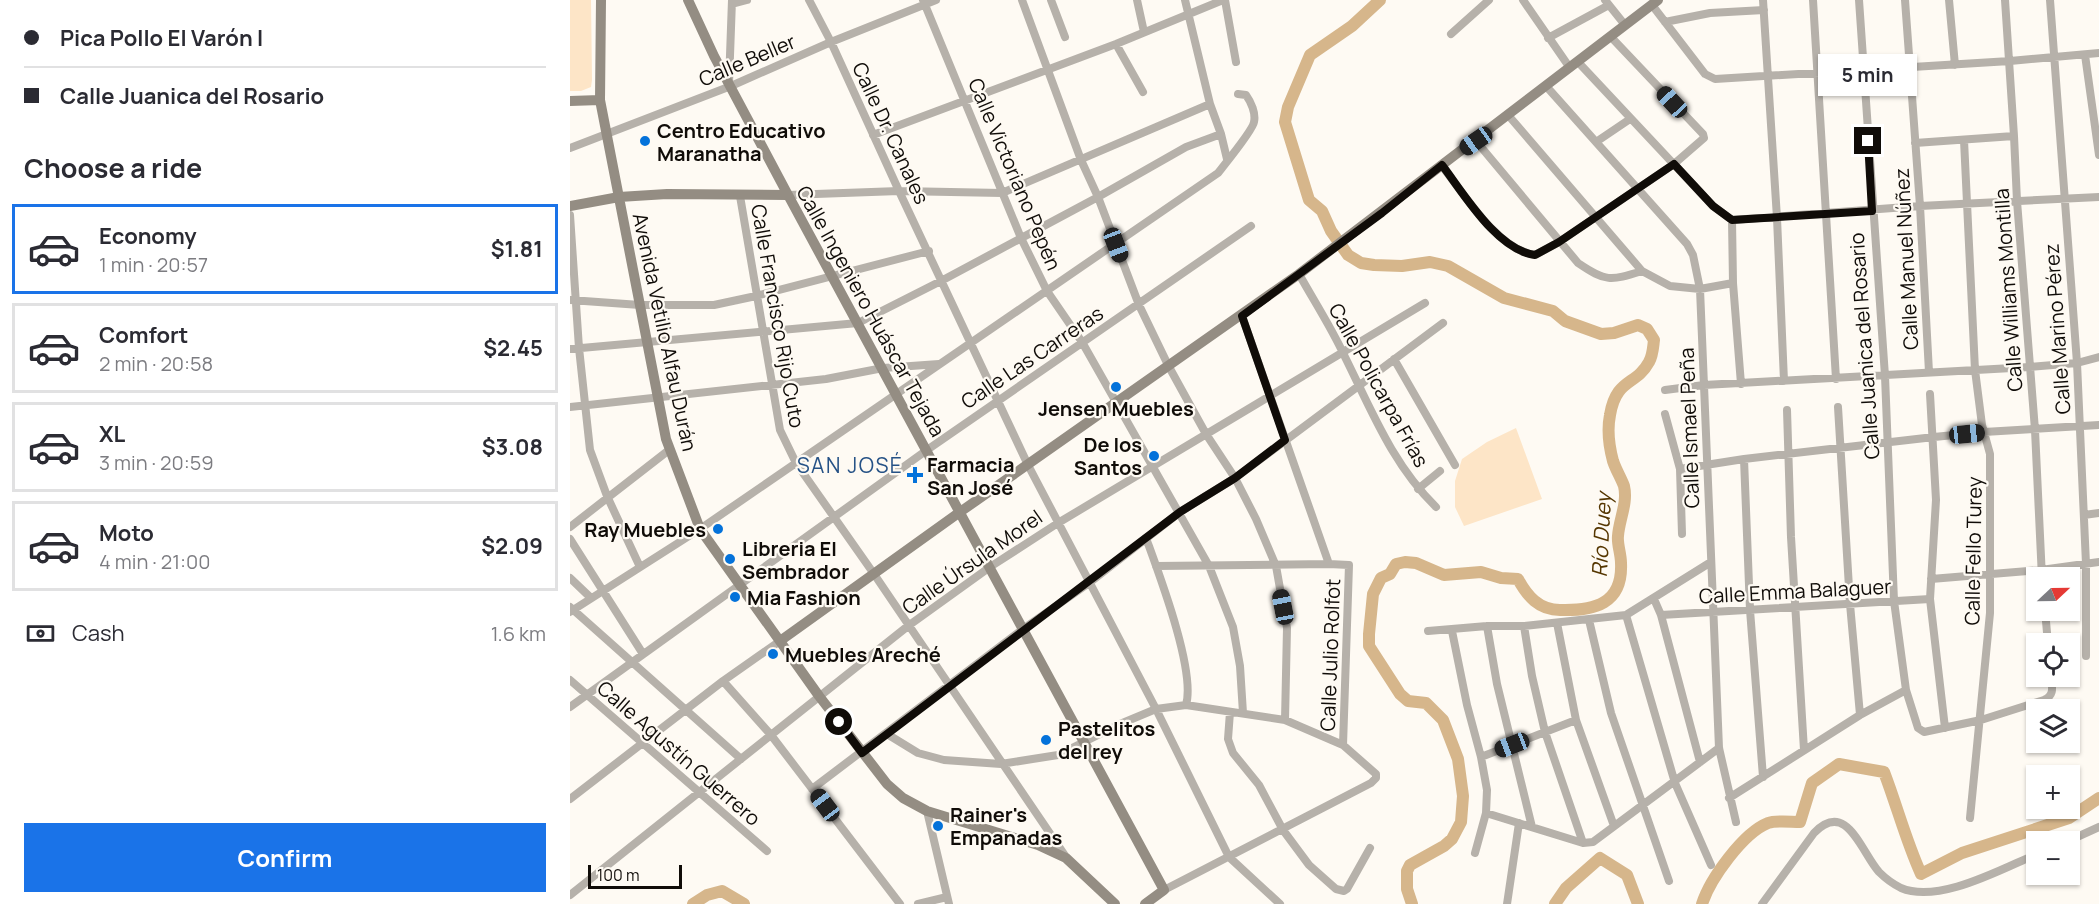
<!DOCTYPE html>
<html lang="en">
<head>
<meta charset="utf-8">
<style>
	:root { --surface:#fff; --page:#f2f2f3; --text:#2b2b33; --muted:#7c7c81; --line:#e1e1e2; --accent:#1a73e8 }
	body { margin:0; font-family:Manrope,sans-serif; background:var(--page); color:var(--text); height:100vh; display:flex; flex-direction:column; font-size:22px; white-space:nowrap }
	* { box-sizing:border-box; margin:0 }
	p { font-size:20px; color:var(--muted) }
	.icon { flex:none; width:33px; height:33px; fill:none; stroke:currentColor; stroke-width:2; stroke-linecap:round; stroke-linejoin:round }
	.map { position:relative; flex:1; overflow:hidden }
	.details { display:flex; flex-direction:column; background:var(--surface); width:570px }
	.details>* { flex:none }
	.hud { display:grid; align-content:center; height:132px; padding:0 24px; background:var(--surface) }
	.needle { width:39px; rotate:68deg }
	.tools { position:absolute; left:1456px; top:567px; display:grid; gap:12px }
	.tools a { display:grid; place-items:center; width:54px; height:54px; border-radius:0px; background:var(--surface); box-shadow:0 2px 4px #0004; font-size:30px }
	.scale { position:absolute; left:18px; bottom:15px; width:94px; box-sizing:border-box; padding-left:6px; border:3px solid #100c08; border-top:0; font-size:16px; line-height:21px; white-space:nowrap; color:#100c08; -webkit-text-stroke:4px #fefaf3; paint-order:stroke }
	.end { position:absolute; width:27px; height:27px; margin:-14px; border:8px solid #100c08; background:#fff; box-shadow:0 0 0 3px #fff }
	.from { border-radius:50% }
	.bubble { position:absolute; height:42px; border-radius:0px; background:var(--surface); box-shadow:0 2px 4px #0004; font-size:20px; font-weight:700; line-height:42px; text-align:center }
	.car { position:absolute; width:18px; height:36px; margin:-18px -9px; border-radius:8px; box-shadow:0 0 4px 2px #0007; background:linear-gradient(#222 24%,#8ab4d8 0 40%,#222 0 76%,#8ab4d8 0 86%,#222 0) }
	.hud b { display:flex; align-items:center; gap:21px; height:57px; font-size:22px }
	.hud b+b { border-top:2px solid var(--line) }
	.hud i { width:15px; height:15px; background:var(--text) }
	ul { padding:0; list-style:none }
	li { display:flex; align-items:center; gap:18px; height:90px; margin:0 12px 9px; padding:0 12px; border:3px solid var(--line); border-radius:0px }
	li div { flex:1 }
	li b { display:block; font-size:22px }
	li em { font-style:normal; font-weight:700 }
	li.active { border-color:var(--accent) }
	li>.icon { width:54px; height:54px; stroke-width:1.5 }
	h2 { padding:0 24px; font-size:27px; line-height:72px }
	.pay { display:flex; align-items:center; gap:15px; height:66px; padding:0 24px; font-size:22px }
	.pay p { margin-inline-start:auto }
	.primary-button { display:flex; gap:12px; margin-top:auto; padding:12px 24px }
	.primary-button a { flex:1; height:69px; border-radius:0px; background:var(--accent); color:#fff; font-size:24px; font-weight:700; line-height:69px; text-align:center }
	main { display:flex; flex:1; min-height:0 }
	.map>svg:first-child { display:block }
	.green { fill:#fde5c7 }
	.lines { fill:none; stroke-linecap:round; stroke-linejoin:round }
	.river { stroke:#d6b68b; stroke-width:12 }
	.street { stroke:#b6b1aa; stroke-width:8 }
	.secondary { stroke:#948d83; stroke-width:10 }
	.route { stroke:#100c08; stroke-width:8 }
	.poi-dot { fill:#0472da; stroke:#fefaf3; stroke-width:2 }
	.labels { text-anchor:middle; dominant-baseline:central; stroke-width:4.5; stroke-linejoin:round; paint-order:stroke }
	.street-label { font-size:20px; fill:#100c08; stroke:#fefaf3 }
	.poi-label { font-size:20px; font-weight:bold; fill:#100c08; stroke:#fefaf3; text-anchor:start }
	.neighbourhood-label { font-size:21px; letter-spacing:1.5px; fill:#265286; stroke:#fefaf3 }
	.water-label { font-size:21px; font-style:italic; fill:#553600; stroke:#fefaf3 }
</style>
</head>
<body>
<main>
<section class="details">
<div class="hud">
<b><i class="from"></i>Pica Pollo El Varón I</b>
<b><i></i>Calle Juanica del Rosario</b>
</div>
<h2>Choose a ride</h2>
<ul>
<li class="active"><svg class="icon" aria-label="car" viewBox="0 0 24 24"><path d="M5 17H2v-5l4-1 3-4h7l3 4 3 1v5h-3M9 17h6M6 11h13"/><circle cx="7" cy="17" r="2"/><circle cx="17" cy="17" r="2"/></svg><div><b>Economy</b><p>1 min · 20:57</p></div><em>$1.81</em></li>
<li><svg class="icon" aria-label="car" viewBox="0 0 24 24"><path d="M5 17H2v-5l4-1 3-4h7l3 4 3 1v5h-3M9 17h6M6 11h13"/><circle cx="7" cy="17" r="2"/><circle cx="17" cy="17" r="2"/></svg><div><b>Comfort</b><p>2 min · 20:58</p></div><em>$2.45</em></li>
<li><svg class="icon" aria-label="car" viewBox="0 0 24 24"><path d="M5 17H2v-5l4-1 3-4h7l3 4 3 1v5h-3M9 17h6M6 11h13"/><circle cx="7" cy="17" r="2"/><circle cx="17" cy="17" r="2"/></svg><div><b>XL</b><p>3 min · 20:59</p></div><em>$3.08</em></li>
<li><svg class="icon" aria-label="car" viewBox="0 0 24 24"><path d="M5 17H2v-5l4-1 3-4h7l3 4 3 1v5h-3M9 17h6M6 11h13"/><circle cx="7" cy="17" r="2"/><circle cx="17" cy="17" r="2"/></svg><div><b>Moto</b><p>4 min · 21:00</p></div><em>$2.09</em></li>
</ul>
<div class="pay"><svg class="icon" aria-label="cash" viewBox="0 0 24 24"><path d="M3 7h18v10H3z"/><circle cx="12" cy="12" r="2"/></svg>Cash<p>1.6 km</p></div>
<div class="primary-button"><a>Confirm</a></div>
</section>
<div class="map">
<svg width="1529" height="904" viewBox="0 0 1529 904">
	<rect width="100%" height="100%" fill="#fefaf3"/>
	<path class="green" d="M0,0h21l1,80 -1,7 -10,4h-11z
		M946,428l26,71 -78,27 -9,-19v-26l7,-22 25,-17z"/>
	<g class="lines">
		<path class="river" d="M810,0l-28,26 -42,29 -22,52 -3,15 24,78 13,11 9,20 17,24 13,8 13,2 28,1 28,-4 18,4 56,32 49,13 12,10 36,13 13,-1 24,-8 9,4 7,11c-1,7 -1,15 -5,22 -13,24 -33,16 -39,53 -3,15 -1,31 3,46 3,9 8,17 11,25 4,17 -5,34 -6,50 -1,8 3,18 3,27 2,41 -27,48 -61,47 -21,0 -33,-14 -42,-31l-17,-1 -20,-6 -37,3 -28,-12 -11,-1 -9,2 -6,10 -9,4 -8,16 -4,40v12l31,48 8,7 18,2 17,17 15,39 5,37 -2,26 -9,17 -8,7 -34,19 -3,6v18l5,15
			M123,904l14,-9 15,-4 22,13
			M985,904l11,-16 34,-30 27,17 11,29
			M1132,904c8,-25 41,-71 66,-81 8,-3 23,-1 32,-1l12,-39 27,-19 45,8c13,34 22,69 37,102l41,-21 107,-35 30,-20"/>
		<path class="street" d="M239,0l22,42 68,149 129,274 128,244 73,148 51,47
			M353,0l98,238 26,53 35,51 127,224 24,61 7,39 3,47
			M452,0l59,160 17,37 41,108 29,60 38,69 29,44 21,41 20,47 11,62 -2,92
			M481,0l14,37
			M567,0l7,32
			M615,0l25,104 11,30 6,25
			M655,0l11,62
			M953,0l47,68
			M1035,0l20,25
			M1193,0l14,218 7,163
			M1243,0l23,379
			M1289,0l26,376 9,225 12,89 12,38 6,4 57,-12 63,-20c11,-5 8,-13 7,-24
			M1335,0l15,206 9,166
			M1379,0l6,65
			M1435,0l9,136 3,65 18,229 7,148
			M1480,0l27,363 9,201v92
			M162,4l15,-4
			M1082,5l53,69 10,5 295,-18 89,-8
			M1095,22l45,-9 54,-3
			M881,34l38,-34
			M978,38l61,-33
			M546,44l27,48
			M1515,55l14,100
			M1008,62l135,144 19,14 188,-14 179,-9
			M159,83l3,-83
			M976,86l141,158 6,11 7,34 19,459 17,74
			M938,115l134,156 28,15 30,3 33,-6
			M303,135l243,-91 107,-44
			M1394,140l11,230 7,55 8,29v159l-20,205
			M906,141l102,122c28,19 32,18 64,8
			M1026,142l34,-23
			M1345,143l99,-7
			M0,148l161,-62 100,-44 105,-42
			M871,165c23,28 56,85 94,90l24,-13 115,-78 30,-26 -1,-4 -92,-97
			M218,195l111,-4 103,2 208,-89
			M170,196l40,234 16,33 78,111 192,283
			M0,215l9,133 11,102 17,46 33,71
			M1162,220l1,63 8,101
			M729,274c15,27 32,53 45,81 27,54 48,109 92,152
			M0,300l70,5h74l42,-9 173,-45
			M672,316l87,248
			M0,349l288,-26 83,-42 157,-84 88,-50 35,-13
			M824,359l61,106
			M1095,390l39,-5 326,-18 47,-4 22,-6
			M1360,394l6,106 -6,99 15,129
			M0,407l256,-28 57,-11 56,-4
			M1268,407l12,197 10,111
			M1217,410l4,127 13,213
			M1095,414l15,55 2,65
			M1174,459l6,151 13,167
			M1110,469l64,-10 190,-22 50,-5 115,-7
			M848,489l22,-18
			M1514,515l15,-2
			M0,527l99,-77
			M576,538c13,36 50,133 40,167
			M0,539l73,115
			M586,566l173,-2 20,1 -6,180
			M0,578l21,20
			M1361,579l110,-9 58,-8
			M1084,599l7,16 39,147
			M0,607l171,152
			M1475,610l3,34
			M0,612l130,-83 518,-356c7,-9 35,-43 36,-51 2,-9 -3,-20 -8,-27l-8,-1
			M1056,615l49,168 36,82
			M1091,615l269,-16
			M1019,620l22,93 58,168
			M987,623l19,97 38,106
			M917,626l10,58 35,143
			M954,626l8,50 13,56 38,111
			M858,631l59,-5h37l102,-11 85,-53
			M882,631l15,74 14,52 6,33 -1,23 -11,40
			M0,680l197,171
			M153,681l48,54 129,169
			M0,707l357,-257 324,-224
			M660,712l-2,27 5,14 26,32 24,45 26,35 27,24 8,2 3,-2 23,-41
			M317,734l31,19 26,7 57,4 57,-9 62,-31 36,-15 30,-4 99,15 58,25 33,29v4l-5,5 -207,107
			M911,757l95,-37
			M242,789l211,-160 66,-46 91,-71 55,-34 208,-155
			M1159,798l131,-83 46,-25
			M0,799l153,-118 57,-40
			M357,811l22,93
			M916,813l97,30 10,-1 126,-94
			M1496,842l33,-15
			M0,895l338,-269 82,-59 68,-44 367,-220
			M348,904l29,-7
			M937,904l12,-81
			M1192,904l52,-71c33,-34 47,19 65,39 6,6 14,12 22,16 38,16 100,-19 136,-34"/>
		<path class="secondary" d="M31,0l-1,100 66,339 34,90 119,167 68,88 16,14 24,13 111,34 28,13 49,46
			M118,0l26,56 74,139 376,695 -19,14
			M0,101l30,-1
			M0,206l49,-9 48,-3 121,1
			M210,641l180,-129 339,-238 359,-274"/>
	</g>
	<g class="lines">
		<path class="route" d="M269,722l23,31 318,-241 55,-34 50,-38 -43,-124 140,-103 60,-48c22,29 55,85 93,90l24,-13 115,-78 39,42 19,14 140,-9 -4,-70"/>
	</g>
	<g class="poi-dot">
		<circle cx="75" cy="141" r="6"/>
		<circle cx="546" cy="387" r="6"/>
		<circle cx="584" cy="456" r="6"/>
		<path d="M342 466h6v6h6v6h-6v6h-6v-6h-6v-6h6z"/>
		<circle cx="148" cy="529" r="6"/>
		<circle cx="160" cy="559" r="6"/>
		<circle cx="165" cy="597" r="6"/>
		<circle cx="203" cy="654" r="6"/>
		<circle cx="476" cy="740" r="6"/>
		<circle cx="368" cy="826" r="6"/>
	</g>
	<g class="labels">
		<g class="street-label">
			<text transform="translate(177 60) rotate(-23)">Calle Beller</text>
			<text transform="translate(321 133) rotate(65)">Calle Dr. Canales</text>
			<text transform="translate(445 174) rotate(67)">Calle Victoriano Pepén</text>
			<text transform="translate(1336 259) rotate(-93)">Calle Manuel Núñez</text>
			<text transform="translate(1438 290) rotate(-94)">Calle Williams Montilla</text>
			<text transform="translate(301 311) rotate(61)">Calle Ingeniero Huáscar Tejada</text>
			<text transform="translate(208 316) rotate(80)">Calle Francisco Rijo Cuto</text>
			<text transform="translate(1487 329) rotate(-94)">Calle Marino Pérez</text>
			<text transform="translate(95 332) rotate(78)">Avenida Vetilio Alfau Durán</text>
			<text transform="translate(1294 346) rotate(-94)">Calle Juanica del Rosario</text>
			<text transform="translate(462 357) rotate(-34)">Calle Las Carreras</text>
			<text transform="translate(809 385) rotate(61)">Calle Policarpa Frías</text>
			<text transform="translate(1119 428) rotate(-92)">Calle Ismael Peña</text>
			<text transform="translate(1403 551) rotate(-89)">Calle Fello Turey</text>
			<text transform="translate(402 562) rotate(-35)">Calle Úrsula Morel</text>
			<text transform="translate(1225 591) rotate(-3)">Calle Emma Balaguer</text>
			<text transform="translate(760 655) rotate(-88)">Calle Julio Rolfot</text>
			<text transform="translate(109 753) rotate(41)">Calle Agustín Guerrero</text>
		</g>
		<g class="poi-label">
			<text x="87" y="130">Centro Educativo<tspan x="87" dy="23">Maranatha</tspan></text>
			<text x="546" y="408" text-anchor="middle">Jensen Muebles</text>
			<text x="572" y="444" text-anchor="end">De los<tspan x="572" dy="23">Santos</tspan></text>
			<text x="357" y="464">Farmacia<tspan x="357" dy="23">San José</tspan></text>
			<text x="136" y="529" text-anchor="end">Ray Muebles</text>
			<text x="172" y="548">Libreria El<tspan x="172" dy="23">Sembrador</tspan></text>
			<text x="177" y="597">Mia Fashion</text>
			<text x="215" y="654">Muebles Areché</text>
			<text x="488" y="728">Pastelitos<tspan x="488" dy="23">del rey</tspan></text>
			<text x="380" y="814">Rainer's<tspan x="380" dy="23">Empanadas</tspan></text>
		</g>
		<g class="neighbourhood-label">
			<text x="280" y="465">SAN JOSÉ</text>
		</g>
		<g class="water-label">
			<text transform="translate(1031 535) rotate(-87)">Río Duey</text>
		</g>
	</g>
</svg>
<div class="tools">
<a><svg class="needle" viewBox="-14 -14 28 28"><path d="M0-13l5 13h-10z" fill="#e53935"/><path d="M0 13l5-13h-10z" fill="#7c7c81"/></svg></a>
<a><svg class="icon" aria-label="locate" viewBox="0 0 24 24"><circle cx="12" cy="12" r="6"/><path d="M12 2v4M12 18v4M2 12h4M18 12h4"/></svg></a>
<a><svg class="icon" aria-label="layers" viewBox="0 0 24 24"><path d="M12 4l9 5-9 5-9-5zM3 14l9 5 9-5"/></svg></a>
<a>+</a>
<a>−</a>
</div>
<div class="scale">100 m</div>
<i class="end from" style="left:269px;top:722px"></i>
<i class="end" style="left:1298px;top:141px"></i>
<div class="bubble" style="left:1248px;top:54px;width:99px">5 min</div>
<i class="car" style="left:1102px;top:102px;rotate:317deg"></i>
<i class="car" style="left:906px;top:141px;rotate:235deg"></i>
<i class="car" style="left:546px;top:245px;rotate:159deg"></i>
<i class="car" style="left:1397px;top:434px;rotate:84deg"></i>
<i class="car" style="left:713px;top:607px;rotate:349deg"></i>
<i class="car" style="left:942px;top:745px;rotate:249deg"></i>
<i class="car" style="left:255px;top:805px;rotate:323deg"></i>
</div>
</main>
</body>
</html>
